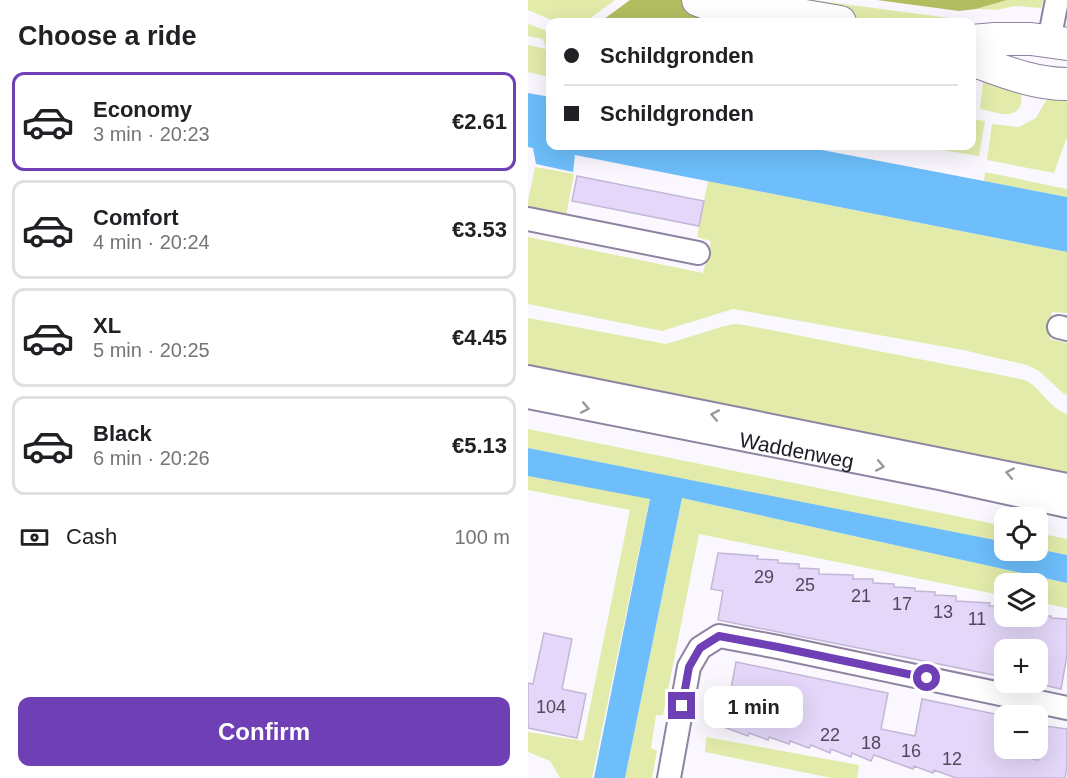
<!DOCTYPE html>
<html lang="en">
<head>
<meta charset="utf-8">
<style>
	:root { --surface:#fff; --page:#f6f6f6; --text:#202124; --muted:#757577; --line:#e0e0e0; --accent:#6f3fb6 }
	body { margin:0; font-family:Arial,sans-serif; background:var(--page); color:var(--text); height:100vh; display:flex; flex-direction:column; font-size:22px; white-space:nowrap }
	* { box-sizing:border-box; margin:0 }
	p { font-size:20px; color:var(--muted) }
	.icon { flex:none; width:33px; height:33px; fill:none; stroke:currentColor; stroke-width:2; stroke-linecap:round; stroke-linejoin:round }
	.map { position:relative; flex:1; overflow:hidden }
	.panel { display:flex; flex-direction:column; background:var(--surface); width:528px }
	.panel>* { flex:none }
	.hud { position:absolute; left:18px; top:18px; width:430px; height:132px; border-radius:12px; box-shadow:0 6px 24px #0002; display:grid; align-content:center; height:132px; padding:0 18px; background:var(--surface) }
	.tools { position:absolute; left:466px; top:507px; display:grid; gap:12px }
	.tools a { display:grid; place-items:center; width:54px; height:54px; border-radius:12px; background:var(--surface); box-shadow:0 6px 24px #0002; font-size:30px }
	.end { position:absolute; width:27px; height:27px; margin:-14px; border:8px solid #6f3fb6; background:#fff; box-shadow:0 0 0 3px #fff }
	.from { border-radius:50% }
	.bubble { position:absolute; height:42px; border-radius:12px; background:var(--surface); box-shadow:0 6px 24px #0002; font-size:20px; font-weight:800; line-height:42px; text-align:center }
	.hud b { display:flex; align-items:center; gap:21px; height:57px; font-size:22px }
	.hud b+b { border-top:2px solid var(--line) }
	.hud i { width:15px; height:15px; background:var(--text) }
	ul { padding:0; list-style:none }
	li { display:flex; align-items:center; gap:18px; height:99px; margin:0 12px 9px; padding:0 6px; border:3px solid var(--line); border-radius:12px }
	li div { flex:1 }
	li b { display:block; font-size:22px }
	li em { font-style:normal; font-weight:800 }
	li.current { border-color:var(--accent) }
	li>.icon { width:54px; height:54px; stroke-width:1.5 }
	h2 { padding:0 18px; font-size:27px; line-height:72px }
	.pay { display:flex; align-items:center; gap:15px; height:66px; padding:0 18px; font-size:22px }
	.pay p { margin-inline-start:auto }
	.primary-button { display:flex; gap:12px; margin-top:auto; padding:12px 18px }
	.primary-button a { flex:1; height:69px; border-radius:12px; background:var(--accent); color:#fff; font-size:24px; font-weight:800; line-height:69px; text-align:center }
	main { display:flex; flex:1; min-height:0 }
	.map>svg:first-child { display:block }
	.green { fill:#e2ebaa }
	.forest { fill:#b3bd60 }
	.water { fill:#6dbefb }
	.building { fill:#e4d7f9; stroke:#c2b7d5; stroke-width:1.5 }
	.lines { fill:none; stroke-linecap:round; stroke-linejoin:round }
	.minor-casing { stroke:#8e83a0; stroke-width:26 }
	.secondary-casing { stroke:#8e83a0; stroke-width:34 }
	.minor { stroke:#fff; stroke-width:22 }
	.secondary { stroke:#fff; stroke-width:32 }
	.oneway { stroke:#9a989d }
	.route { stroke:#6f3fb6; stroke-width:8 }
	.labels { text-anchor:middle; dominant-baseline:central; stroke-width:5; stroke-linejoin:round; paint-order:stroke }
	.number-label { font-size:18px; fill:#50495b }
	.street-label { font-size:21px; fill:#1f1a26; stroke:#faf8fe }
</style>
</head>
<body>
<main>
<section class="panel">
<h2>Choose a ride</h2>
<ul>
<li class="current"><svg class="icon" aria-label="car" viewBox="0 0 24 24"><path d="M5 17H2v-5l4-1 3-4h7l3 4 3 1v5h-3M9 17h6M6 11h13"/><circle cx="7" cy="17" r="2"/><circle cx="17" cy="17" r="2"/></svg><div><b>Economy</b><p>3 min · 20:23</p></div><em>€2.61</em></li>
<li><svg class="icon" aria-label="car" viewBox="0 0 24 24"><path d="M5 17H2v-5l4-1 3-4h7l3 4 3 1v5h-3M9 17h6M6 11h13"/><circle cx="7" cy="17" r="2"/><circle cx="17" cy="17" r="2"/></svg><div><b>Comfort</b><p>4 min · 20:24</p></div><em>€3.53</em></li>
<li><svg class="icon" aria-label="car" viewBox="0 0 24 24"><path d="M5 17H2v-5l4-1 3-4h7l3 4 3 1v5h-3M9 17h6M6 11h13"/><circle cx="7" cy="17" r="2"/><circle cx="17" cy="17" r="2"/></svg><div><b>XL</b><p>5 min · 20:25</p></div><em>€4.45</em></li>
<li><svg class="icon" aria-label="car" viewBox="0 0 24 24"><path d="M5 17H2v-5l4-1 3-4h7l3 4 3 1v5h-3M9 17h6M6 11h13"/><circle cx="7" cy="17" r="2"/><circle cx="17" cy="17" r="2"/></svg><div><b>Black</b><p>6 min · 20:26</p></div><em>€5.13</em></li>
</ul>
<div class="pay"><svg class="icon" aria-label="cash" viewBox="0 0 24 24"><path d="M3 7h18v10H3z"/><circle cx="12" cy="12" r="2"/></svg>Cash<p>100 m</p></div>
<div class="primary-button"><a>Confirm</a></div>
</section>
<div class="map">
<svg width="539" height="778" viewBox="0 0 539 778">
	<rect width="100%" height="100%" fill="#faf8fe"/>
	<path class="green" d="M0,0h87l-30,22h-29l-28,-12z
		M218,0h67l159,21 3,13h-3v-12h-104l-66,-9z
		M479,0h36l-2,8 -26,-2 -19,4 -20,-1z
		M0,24l22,8v45l-22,-5v-27l18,4 -3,-10 -15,-3z
		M456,72c9,3 24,8 31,13 10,9 9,28 -7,29 -8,1 -20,-4 -28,-5z
		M527,91h12v46l-13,36 -67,-13 5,-36 27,3 17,-9 9,-16z
		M444,119l13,2 -6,35 -61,-10h54z
		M7,167l39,7 -8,42 -38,-7v-8z
		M457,172l82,17v8l-83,-16z
		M180,181l359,71v61l-15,-1 -2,27 17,4v52l-4,-2 -24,-22 -12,-6 -64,-15 -230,-41 -71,22 -134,-27v-67l175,36 8,-32 -14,-4z
		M0,318l138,26 55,-17 13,-3 11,1 271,53c4,1 10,2 14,5 13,9 21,26 37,31v62l-539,-108z
		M0,429l477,97v17l-477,-95z
		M0,476l122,22 -58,280h-32l-10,-17 -22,-9v-20l55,9 47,-231 -102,-20z
		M154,498l385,85v25l-29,-6v-18h-33v12l-306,-62 -36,181h-7l-5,33 6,3 -5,27h-27z
		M510,533l29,6v16l-29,-6z
		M178,737l153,28 -2,13h-26l-126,-26z"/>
	<path class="forest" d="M102,0h51l9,6 47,16h-137z
		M349,0h130l-31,9 -17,2z"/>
	<path class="water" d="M0,93l22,4v49h251l266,51v55l-492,-97 -2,17 -37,-8 -3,-16 -5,-1z
		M0,448l477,94v8h33v-1l29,6v28l-385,-85 -57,280h-31l56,-279 -122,-23z"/>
	<path class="building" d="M49,176l127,25 -5,25 -127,-25z
		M190,553l40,3 -1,3 21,1v3l21,1v4l20,1v5l34,1v4h20v4l21,1v3l21,1v3l20,1v3l21,1v5l34,2 -1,3h16v10h46v2l16,1v36l-6,34 -23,-5v-38l-32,-6 -7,36 -281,-56 5,-29 -12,-2z
		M16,633l28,6 -10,50 24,5 -9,44 -49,-10v-45l5,1z
		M208,662l152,31 -7,36 34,7 7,-37 83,17v37l33,7 7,-34 22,3v37l-2,12h-109l-22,-8 -1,3 -19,-7 -1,3 -39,-14 -3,6 -19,-8 -1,4 -20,-8 -1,4 -19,-8 -2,3 -19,-7 -1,3 -20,-7 -1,3 -19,-7 -1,3 -27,-10 -11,-3 5,-27 14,3z"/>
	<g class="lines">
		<g class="minor-casing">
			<g id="minor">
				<path d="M521,41l8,-41"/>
				<path d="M0,219l170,34"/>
				<path d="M531,327l8,2"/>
				<path d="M0,377l539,108"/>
				<path id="s1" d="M0,397l411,81 128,28"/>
				<path d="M141,778l20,-111 11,-19 19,-12 59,11 289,61"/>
			</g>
		</g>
		<g class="secondary-casing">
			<path id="secondary" d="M170,0l47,17
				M200,0l18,6 94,16
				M444,41l23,-2h36l36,5
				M444,60c31,11 61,24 95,24"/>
		</g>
		<use href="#minor" class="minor"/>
		<use href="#secondary" class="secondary"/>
	</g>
	<defs><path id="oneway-chevron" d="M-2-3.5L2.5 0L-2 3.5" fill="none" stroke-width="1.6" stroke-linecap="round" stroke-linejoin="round" transform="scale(1.5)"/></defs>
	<g class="oneway">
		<use href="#oneway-chevron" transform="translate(57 408) rotate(11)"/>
		<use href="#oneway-chevron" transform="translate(187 415) rotate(-169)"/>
		<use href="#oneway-chevron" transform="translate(352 466) rotate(11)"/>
		<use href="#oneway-chevron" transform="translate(482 473) rotate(-169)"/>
	</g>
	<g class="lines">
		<path class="route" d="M154,706l7,-39 11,-19 19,-12 59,11 149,31"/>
	</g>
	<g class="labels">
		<g class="number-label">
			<text x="236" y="577">29</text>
			<text x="277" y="585">25</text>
			<text x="333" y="596">21</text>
			<text x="374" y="604">17</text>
			<text x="415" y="612">13</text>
			<text x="449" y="619">11</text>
			<text x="23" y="707">104</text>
			<text x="302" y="735">22</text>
			<text x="343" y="743">18</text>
			<text x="383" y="751">16</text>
			<text x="424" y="759">12</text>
		</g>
		<g class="street-label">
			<text stroke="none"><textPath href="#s1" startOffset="274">Waddenweg</textPath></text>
		</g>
	</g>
</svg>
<div class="tools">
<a><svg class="icon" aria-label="locate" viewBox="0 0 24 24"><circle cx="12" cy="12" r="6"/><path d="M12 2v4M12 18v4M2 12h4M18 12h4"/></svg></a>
<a><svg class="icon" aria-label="layers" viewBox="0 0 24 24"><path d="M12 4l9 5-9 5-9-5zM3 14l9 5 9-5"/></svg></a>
<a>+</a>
<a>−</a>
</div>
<i class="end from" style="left:399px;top:678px"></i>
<i class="end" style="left:154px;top:706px"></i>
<div class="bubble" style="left:176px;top:686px;width:99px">1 min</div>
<div class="hud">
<b><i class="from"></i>Schildgronden</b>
<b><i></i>Schildgronden</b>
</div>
</div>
</main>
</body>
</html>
